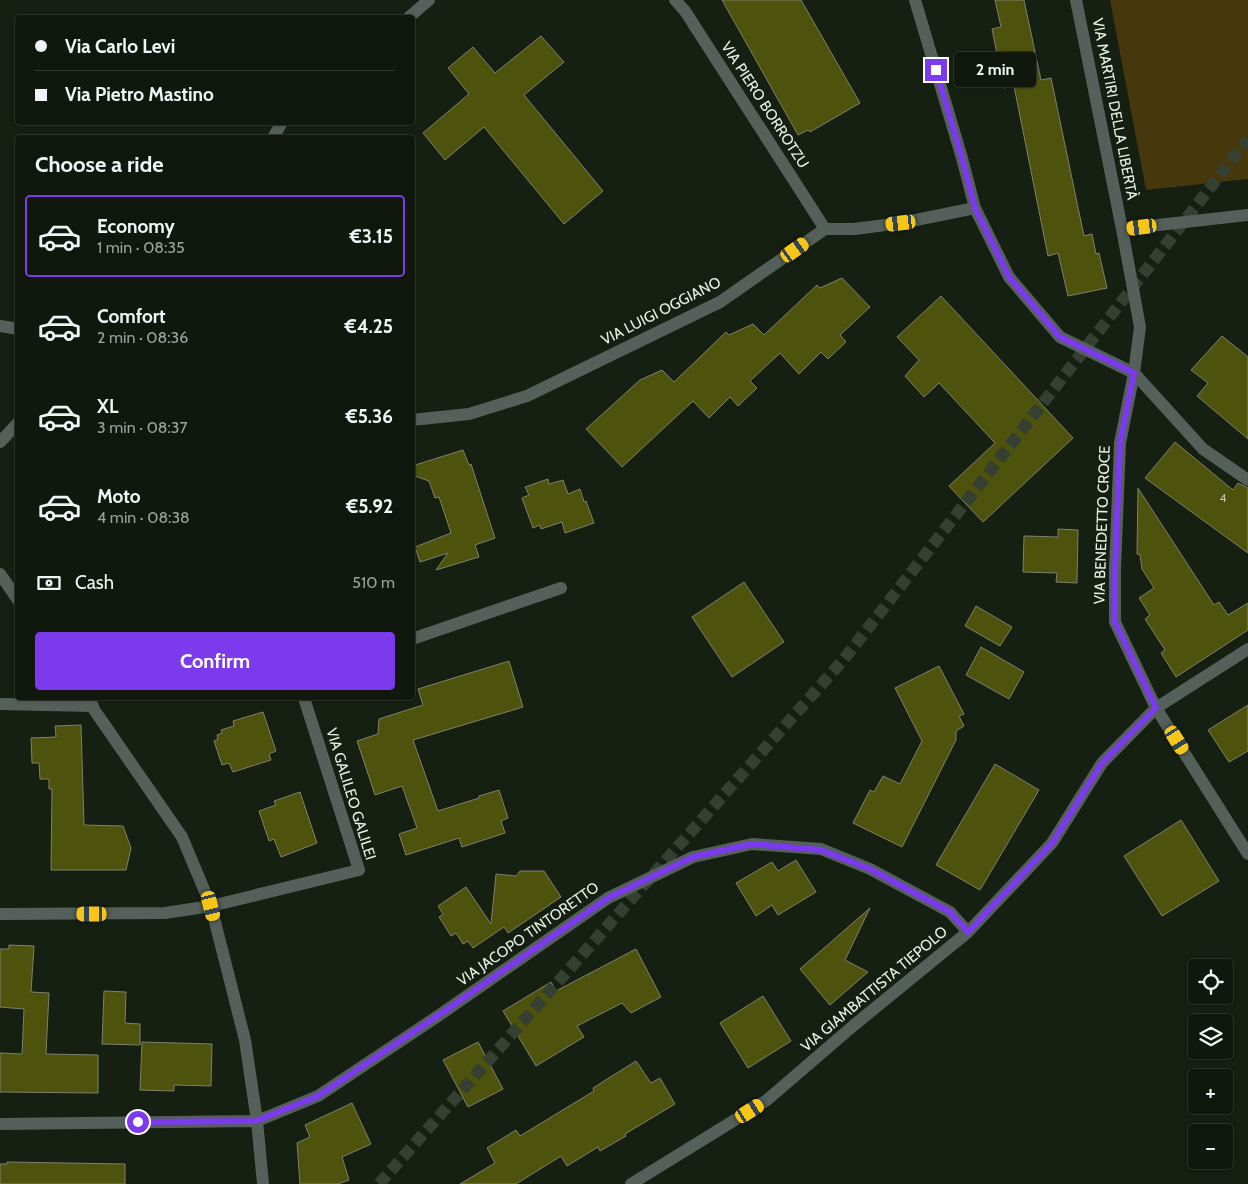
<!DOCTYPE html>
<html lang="en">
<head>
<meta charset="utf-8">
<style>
	:root { --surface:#10180e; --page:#192117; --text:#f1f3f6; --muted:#9ca09e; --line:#30372e; --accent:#7c3aed }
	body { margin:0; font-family:Cabin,sans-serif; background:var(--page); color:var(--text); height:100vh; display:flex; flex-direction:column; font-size:19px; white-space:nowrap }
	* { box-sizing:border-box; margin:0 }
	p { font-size:16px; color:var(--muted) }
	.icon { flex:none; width:28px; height:28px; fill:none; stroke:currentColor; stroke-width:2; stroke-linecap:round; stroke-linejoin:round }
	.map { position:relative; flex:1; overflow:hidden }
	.side { position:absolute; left:15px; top:135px; width:400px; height:565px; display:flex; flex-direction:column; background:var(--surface); border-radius:5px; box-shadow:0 1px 4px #0004,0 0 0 1px var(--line) }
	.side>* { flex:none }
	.guide { position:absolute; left:15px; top:15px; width:400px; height:110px; border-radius:5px; box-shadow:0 1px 4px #0004,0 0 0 1px var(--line); display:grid; align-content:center; height:110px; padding:0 20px; background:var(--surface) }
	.buttons { position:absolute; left:1188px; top:959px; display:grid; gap:10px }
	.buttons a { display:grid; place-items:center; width:45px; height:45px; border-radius:5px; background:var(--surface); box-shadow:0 1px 4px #0004,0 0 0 1px var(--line); font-size:25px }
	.end { position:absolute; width:22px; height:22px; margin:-11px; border:6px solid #7c3aed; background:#fff; box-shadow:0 0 0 2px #fff }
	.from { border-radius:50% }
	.bubble { position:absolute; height:35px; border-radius:5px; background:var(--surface); box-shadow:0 1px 4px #0004,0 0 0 1px var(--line); font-size:16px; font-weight:800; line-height:35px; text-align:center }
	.car { position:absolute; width:15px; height:30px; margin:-15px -8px; border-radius:6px; box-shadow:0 0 4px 1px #0007; background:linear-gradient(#f5c518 24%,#345 0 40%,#f5c518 0 76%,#345 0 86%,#f5c518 0) }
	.guide b { display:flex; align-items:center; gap:18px; height:48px; font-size:19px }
	.guide b+b { border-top:1px solid var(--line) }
	.guide i { width:12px; height:12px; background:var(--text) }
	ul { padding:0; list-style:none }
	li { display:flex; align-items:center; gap:15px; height:82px; margin:0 10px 8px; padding:0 10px; border:2px solid transparent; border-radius:5px }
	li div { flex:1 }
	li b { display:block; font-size:19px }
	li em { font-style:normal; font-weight:800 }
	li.current { border-color:var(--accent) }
	li>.icon { width:45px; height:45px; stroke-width:1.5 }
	h2 { padding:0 20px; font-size:22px; line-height:60px }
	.pay { display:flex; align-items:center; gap:12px; height:55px; padding:0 20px; font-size:19px }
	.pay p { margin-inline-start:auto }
	.action { display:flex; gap:10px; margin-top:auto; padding:10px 20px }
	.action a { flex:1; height:58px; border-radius:5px; background:var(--accent); color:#fff; font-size:20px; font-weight:800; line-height:58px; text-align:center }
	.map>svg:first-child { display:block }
	.green { fill:#47370c }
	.building { fill:#4d530d; stroke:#7e816c }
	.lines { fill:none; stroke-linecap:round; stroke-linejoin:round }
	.major-tunnel { stroke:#353f32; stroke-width:12; stroke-dasharray:12 6; stroke-linecap:butt }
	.minor { stroke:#56605b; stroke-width:12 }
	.route { stroke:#7c3aed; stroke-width:6 }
	.labels { text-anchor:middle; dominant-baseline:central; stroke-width:4; stroke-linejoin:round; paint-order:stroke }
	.number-label { font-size:12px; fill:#c1c9b0 }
	.street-label { font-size:15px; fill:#e8f0e6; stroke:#152012 }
</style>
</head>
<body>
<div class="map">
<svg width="1248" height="1184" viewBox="0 0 1248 1184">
	<rect width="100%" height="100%" fill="#152012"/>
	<path class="green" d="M1110,0h138v179l-102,11z"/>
	<path class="building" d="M722,0h79l59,103 -50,29 -2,-2 -10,5z
		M995,0h29l17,80 10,-2 33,158 8,-2 4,20 3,-1 8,35 -39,8 -10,-43 -10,3 -34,-170 -10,2 -12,-59 9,-2z
		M541,36l23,26 -40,33 79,96 -39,33 -80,-97 -39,33 -22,-27 46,-39 -21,-26 25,-21 22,26z
		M842,278l28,29 -30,28 6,7 -18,17 -7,-7 -22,22 -19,-21 -30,28 7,7 -19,18 -8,-9 -21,21 -16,-17 -71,66 -36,-38 54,-49 22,-10 12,12 52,-50 3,3 24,-11 11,11 53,-50 3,3z
		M941,296l132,142 -90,84 -34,-36 46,-43 -56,-60 -15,14 -19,-21 14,-16 -22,-23z
		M1222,336l26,21v82l-51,-43 11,-13 -17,-13z
		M1175,442l58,48 5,-7 10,5v65l-103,-75z
		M463,450l6,15 2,-1 24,74 -20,7 4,12 -43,13 12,-17 -28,9 -5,-15 36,-14 -12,-36 -4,1 -6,-17 -17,-6v-9z
		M548,479l1,5 14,-4 5,14 12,-5 4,13 2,-1 8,22 -29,10 -3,-11 -21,7 -1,-4 -7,3 -11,-30 7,-3 -4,-8z
		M1138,488l76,117 5,-3 9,13 20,-12v27l-72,47 -15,-24 4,-3 -20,-31 5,-4 -11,-17 15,-10 -12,-19 -2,-14 -3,-1z
		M1058,529l20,1 -1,53 -21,-1 1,-9 -34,-1 1,-36 34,1z
		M744,582l40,60 -52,35 -40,-60z
		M976,606l36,21 -12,19 -35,-20z
		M981,647l43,25 -15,27 -43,-24z
		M509,661l14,46 -110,33 25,71 41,-13v-2l20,-6 9,28 -7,3 4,12 -43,14 -3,-9 -53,17 -7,-21 18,-6 -15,-42 -27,9 -18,-54 21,-7 1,-15 44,-14 -5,-16z
		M939,666l25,48 -5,2 5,10 -8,5v9l-54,107 -49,-24 17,-33 4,2 9,-16 17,8 22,-43 -27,-53z
		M1248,705v46l-19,11 -21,-32z
		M263,712l13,39 -7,3 2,6 -38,12 -4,-9 -7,2 -8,-24 4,-2 -1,-4 5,-2 -1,-3 13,-4 -1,-5z
		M81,725l3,100 39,1 8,22 -5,22h-75l1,-81h-3v-10h-9l-1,-16h-7l-1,-25 25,-1 -1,-11z
		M995,764l44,26 -59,100 -44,-25z
		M300,792l17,51 -36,14 -7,-18 -5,2 -10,-30 17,-6 -2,-4z
		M1181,820l38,61 -57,35 -38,-60z
		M796,860l20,32 -38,23 -6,-10 -16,11 -20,-33 36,-21 6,9z
		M520,871h24l17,26 -53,36 -4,-6 -31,21 -5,-7 -5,3 -7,-11 -5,3 -12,-19 4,-3 -5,-8 28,-19 25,37 5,-50 20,2z
		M870,908l-25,52 23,12 -38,33 -30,-36z
		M9,945l25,1 -3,46 18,1 -3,61 52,1v38l-98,-1v-39l22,1 2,-45 -24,-2v-58h9z
		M636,949l25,48 -30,16 -9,-10 -45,23 7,11 -48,29 -33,-55 48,-29 5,9z
		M104,991l22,1 -1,31 15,1v21l-38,-1z
		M763,996l28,45 -43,27 -28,-45z
		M142,1042l70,2 -1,42 -37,-1v6l-34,-1z
		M478,1042l25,47 -35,18 -25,-47z
		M636,1061l15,22 9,-5 15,26 -50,30 1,2 -26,15 -2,-4 -31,19 -6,-10 -45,28h-56l35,-21 -8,-15 29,-18 4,6 74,-45 -1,-3z
		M352,1103l19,41 -29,13 7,23 -11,4h-38l-3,-41 13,-6 -5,-12z
		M7,1162l118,2v20h-125v-20h7z"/>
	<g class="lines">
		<path class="major-tunnel" d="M379,1184l465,-525 404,-520"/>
		<path class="minor" d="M675,0l10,11 140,218
			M915,0l47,158 13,50 34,69 51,60 74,36 69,76 45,31
			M1076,0l46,229 18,98 -6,46 -14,70 -5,127v52l41,86 92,146
			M408,18l21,-18
			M273,138l9,-16
			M1122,229l126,-14
			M0,326l18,3
			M412,420l57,-6 58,-18 193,-94 105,-73h29l47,-6 74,-15
			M0,442l18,-19
			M0,574l18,26
			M412,639l149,-51
			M86,698l96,139 29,69 34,134 12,81 6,63
			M0,704l93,2
			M0,914l165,-1 46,-7 148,-36 -55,-172
			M0,1124l257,-3 61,-25 120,-80 170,-118 85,-41 59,-13 69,5 49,20 80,43 18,20
			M631,1184l136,-84 86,-74 115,-94 84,-89 50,-80 54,-55 92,-59"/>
	</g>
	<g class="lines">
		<path class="route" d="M138,1122l118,-1 62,-25 134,-90 156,-108 85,-41 59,-13 69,6 49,19 80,43 18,20 84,-89 50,-80 54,-55 -41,-86v-52l5,-127 14,-70 -74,-36 -51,-60 -34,-69 -13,-50 -26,-88"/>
	</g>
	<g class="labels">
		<g class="number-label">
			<text x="1223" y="497">4</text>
		</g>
		<g class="street-label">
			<text transform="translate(765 105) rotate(57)">VIA PIERO BORROTZU</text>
			<text transform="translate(1115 109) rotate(79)">VIA MARTIRI DELLA LIBERTÀ</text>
			<text transform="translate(661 311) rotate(-27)">VIA LUIGI OGGIANO</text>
			<text transform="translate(1102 525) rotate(-88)">VIA BENEDETTO CROCE</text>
			<text transform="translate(351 794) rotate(73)">VIA GALILEO GALILEI</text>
			<text transform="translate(528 934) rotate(-35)">VIA JACOPO TINTORETTO</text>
			<text transform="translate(874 989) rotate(-40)">VIA GIAMBATTISTA TIEPOLO</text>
		</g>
	</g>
</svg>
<div class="buttons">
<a><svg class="icon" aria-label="locate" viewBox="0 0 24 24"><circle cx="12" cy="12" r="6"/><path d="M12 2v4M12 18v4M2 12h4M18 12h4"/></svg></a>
<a><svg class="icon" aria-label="layers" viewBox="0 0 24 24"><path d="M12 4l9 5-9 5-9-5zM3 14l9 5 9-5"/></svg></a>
<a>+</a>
<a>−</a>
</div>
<i class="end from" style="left:138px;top:1122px"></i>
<i class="end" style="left:936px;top:70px"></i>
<div class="bubble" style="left:954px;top:52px;width:82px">2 min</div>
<i class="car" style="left:901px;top:223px;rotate:263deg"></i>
<i class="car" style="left:1142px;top:227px;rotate:263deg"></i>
<i class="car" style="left:795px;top:250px;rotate:55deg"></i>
<i class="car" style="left:1177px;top:740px;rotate:148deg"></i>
<i class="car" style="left:211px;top:906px;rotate:166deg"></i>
<i class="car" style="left:92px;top:914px;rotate:270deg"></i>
<i class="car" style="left:750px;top:1111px;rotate:58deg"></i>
<div class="guide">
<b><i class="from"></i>Via Carlo Levi</b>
<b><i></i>Via Pietro Mastino</b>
</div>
<section class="side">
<h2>Choose a ride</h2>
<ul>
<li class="current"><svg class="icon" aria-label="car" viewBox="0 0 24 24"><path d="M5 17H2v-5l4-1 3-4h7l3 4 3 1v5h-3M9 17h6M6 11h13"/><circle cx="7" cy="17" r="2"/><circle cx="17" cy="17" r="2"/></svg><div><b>Economy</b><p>1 min · 08:35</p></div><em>€3.15</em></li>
<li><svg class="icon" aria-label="car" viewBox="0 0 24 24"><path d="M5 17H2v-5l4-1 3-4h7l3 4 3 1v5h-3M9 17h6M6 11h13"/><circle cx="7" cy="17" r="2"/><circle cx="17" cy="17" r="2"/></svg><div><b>Comfort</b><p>2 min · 08:36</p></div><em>€4.25</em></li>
<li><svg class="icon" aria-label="car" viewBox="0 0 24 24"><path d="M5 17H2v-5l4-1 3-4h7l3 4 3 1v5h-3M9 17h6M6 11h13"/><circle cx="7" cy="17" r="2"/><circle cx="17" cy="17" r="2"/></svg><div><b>XL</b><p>3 min · 08:37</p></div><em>€5.36</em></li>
<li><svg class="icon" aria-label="car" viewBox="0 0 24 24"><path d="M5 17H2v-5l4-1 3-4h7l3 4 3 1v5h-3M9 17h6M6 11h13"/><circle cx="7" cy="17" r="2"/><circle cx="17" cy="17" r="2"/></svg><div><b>Moto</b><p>4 min · 08:38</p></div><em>€5.92</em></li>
</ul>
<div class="pay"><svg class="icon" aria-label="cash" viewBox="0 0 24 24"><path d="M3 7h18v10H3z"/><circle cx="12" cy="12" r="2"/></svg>Cash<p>510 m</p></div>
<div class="action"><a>Confirm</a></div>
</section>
</div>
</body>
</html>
